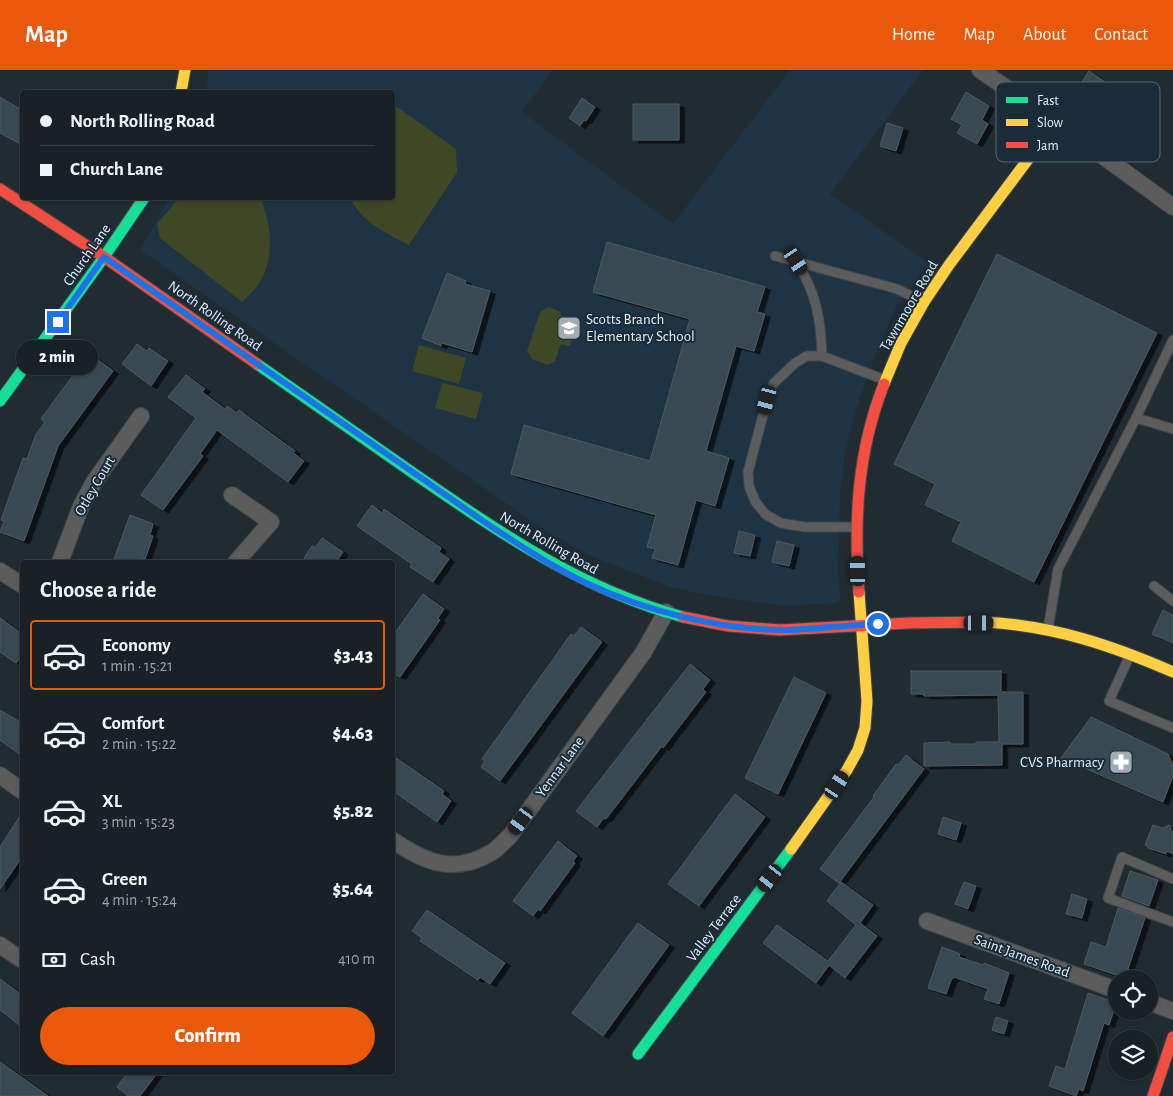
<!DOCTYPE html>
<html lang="en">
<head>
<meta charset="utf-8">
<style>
	:root { --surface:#192026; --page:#262d32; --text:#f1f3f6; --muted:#9fa3a7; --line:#373e43; --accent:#ea580c }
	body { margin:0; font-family:"Alegreya Sans",sans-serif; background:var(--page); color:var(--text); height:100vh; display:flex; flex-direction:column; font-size:19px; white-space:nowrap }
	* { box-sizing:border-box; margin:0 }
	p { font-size:16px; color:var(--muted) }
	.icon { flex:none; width:28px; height:28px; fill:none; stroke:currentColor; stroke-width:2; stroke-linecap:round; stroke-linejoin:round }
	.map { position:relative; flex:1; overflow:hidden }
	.panel { position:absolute; left:20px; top:490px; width:375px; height:515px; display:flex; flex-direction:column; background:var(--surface); border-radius:5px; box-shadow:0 1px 4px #0004,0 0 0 1px var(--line) }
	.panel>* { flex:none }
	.banner { position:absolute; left:20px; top:20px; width:375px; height:110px; border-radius:5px; box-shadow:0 1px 4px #0004,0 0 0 1px var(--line); display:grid; align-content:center; height:110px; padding:0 20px; background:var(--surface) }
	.controls { position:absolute; left:1108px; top:900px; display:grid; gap:10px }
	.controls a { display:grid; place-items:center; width:50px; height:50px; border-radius:50%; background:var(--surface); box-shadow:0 1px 4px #0004,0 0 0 1px var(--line); font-size:25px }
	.end { position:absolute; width:22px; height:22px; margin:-11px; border:6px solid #1a73e8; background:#fff; box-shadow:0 0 0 2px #fff }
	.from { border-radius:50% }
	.bubble { position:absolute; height:35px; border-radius:18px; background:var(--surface); box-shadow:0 1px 4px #0004,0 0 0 1px var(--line); font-size:16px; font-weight:800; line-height:35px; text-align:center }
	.car { position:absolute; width:15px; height:30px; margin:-15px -8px; border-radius:6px; box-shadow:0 0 4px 1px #0007; background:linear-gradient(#222 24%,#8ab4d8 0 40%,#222 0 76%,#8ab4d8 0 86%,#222 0) }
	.banner b { display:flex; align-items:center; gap:18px; height:48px; font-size:19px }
	.banner b+b { border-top:1px solid var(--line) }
	.banner i { width:12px; height:12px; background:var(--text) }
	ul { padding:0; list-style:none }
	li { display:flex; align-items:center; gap:15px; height:70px; margin:0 10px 8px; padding:0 10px; border:2px solid transparent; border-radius:5px }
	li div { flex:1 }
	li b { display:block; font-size:19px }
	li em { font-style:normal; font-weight:800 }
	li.on { border-color:var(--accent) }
	li>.icon { width:45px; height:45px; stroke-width:1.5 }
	h2 { padding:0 20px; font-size:22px; line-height:60px }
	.pay { display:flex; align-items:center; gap:12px; height:55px; padding:0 20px; font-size:19px }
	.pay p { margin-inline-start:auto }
	.primary-button { display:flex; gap:10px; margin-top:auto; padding:10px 20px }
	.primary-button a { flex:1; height:58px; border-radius:30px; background:var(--accent); color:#fff; font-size:20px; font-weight:800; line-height:58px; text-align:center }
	header { display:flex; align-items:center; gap:30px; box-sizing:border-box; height:70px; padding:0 25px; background:var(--accent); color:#fff }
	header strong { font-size:24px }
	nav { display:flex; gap:28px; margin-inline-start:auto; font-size:18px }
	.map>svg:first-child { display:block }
	.built { fill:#1e3444 }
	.green { fill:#3e4824 }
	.building { fill:#394852; stroke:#50585e; filter:url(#shadow) }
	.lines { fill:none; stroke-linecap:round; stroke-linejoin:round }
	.lane-casing { stroke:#3e464c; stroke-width:11 }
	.street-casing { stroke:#3e464c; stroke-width:18 }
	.fast-casing { stroke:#3e464c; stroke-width:13 }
	.slow-casing { stroke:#3e464c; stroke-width:13 }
	.jam-casing { stroke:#3e464c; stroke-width:13 }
	.lane { stroke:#5b5c5b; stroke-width:9 }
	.street { stroke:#5b5c5b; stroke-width:16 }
	.fast { stroke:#16e098; stroke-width:11 }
	.slow { stroke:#ffcf43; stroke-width:11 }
	.jam { stroke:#f24e42; stroke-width:11 }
	.route { stroke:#1a73e8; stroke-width:6 }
	.labels { text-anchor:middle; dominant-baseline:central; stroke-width:4; stroke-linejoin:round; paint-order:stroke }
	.street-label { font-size:15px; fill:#e5f0f9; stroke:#1a2c39 }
	.poi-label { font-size:15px; fill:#e5f0f9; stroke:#1a2c39; text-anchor:start }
	.key { fill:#1a2c39; stroke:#576773; stroke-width:1 }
	.key-label { font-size:14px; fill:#e5f0f9 }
</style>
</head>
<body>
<header>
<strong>Map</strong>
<nav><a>Home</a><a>Map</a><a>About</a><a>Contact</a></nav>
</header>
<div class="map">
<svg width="1173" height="1026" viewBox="0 0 1173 1026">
	<defs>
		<filter id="shadow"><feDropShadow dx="5.5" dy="3" stdDeviation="0" flood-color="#0009"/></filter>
	</defs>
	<rect width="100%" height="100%" fill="#212b32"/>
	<path class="built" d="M209,0h344l-31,42 151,112 117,-154h133l-93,124 99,69 -32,42 -20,45 -20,56 -12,48 -5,42 -2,74 2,29 -3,4 -50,3 -67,-9 -47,-9 -80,-31 -44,-24 -409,-283 29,-52h223v-106h-186z"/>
	<path class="green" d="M393,34l63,45 1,23 -48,73c-20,-10 -51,-25 -58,-47h41z
		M179,128h81c11,23 15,56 2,80 -4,9 -13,17 -20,24l-82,-64 -3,-14z
		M549,237l10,4 4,6 13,4 1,4 -7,21 -9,-2 -6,17 -7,4 -16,-6 -5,-8 13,-39z
		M419,275l47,13 -7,26 -47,-13z
		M442,313l41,10 -7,26 -41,-11z"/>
	<path class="building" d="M1089,1l23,16 -16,22 -22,-15z
		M966,22l23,14 -7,14 6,4 -11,20 -20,-11 5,-8 -11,-6z
		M0,27l22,13v35l-22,-12z
		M582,28l13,9 -9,14 -2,-1 -4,6 -11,-8z
		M633,34h46v36h-46z
		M887,53l16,5 -7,23 -16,-5z
		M607,172l158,45 -8,25 8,2 -11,37 -18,-5 -30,105 23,7 -14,48 -19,-6 -18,65 -26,-7 3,-9 -8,-2 9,-32 -145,-41 13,-49 126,36 40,-142 -97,-27z
		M997,184l160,79 -123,249 -82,-41 9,-19 -36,-17 10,-21 -41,-20z
		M447,203l19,8 -1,3 25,7 -18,61 -30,-9 -1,3 -19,-8z
		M137,274l10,7 2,-3 19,13 -17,25 -29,-22z
		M93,286l20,15 -55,75 -34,95 -24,-9 4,-11 -3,-1 22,-62 4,1 9,-25 9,-12 -4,-3 41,-56 4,3z
		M186,305l19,14 -3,3 23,17 2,-3 10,7 2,-3 56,41 -2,2 11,8 -16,21 -71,-52 -17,24 3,2 -40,54 -22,-15 55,-77 -28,-21z
		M372,435l10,8 2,-4 57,39 -2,4 10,7 -16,23 -23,-15 2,-3 -55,-38z
		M130,445l23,9 -3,11 3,1 -8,23 -4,-1 -2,4h-26z
		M739,461l16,4 -5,21 -16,-3z
		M322,468l21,14 -7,10h-26l-6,-4 8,-12 3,2z
		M777,471l17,4 -5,21 -17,-4z
		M423,524l21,15 -6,9 2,2 -40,57 -8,-5v-35z
		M1163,540l10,5v28l-21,-9z
		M0,548l22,16v21l-6,8 -16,-11z
		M581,557l21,15 -102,139 -19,-14 4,-6 -3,-2 89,-125 3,2z
		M690,594l20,16 -7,9 3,3 -43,56 -1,-2 -56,73 -2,-1 -7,9 -21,-16z
		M911,601h90v21h22v52h-21v21l-78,1v-23l26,-1v2h26v-2h23l-1,-47 -74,1v-2h-13z
		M794,607l32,16 -48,101 -33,-16z
		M0,640l22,13v33l-22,-16z
		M1091,647l77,37 5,12v10l-10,26 -102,-44z
		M392,685l52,36 -2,3 9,7 -14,21 -45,-32z
		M906,685l18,14 -85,114 -19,-14 54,-72 -1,-1 23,-32 2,1z
		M735,724l30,23 -66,89 -31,-22z
		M22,743v44l-22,32v-42z
		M943,747l18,6 -5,17 -18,-6z
		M1153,755l10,3 7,-3 1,6 2,1v22l-6,-3 -1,3 -18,-6v-2l-3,-1z
		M558,771l19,15 -4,5 2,2 -35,48 -2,-2 -5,7 -20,-15z
		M1130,801l28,9 -9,26 -27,-10z
		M841,812l32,23 -13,18 17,13 -32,42 -16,-13 -13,18 -53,-40 14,-18 51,36 28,-36 -29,-24z
		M964,812l12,4 -8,23 -13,-5z
		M1072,824l15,5 -5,19 -16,-4z
		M1118,838l27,10 -20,60 -41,-14 7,-22 15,5z
		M427,840l78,53 -15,21 -10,-7 -2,3 -58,-39 2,-3 -10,-7z
		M638,853l31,22 -66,91 -31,-23z
		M942,877l18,7 -1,3 24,8 1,-2 25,10 -10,31 -15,-5 4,-10 -34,-12 -1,2 -1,-1 -6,16 -18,-6z
		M0,909l22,16v32l-22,-17z
		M1088,923l28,10 -7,22 -5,-2 -21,68 -4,-2 -3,7 -27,-10 7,-20 9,3z
		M996,947l12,4 -4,13 -12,-4z
		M0,992l48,34h-48z
		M128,1002h30l-18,24h-12l-11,-9z"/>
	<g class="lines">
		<g class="lane-casing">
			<path id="lane" d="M775,186l122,33 27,13
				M796,191c20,31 25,58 26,95
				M1136,348l37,11
				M857,457h-52l-24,-4 -16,-9 -10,-13 -6,-15 -1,-14 19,-72 6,-16 22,-21 12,-7h15l63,24
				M1154,516l19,15
				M1048,559l10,-60 78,-151 37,-78
				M1130,585l-21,46 64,27
				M1173,809l-51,-22 -14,41 65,24"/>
		</g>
		<g class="street-casing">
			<path id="street" d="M980,0l76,52 117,85
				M232,425l39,27 -35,40
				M60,492l21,-56 13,-24 47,-66
				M0,501l22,14
				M0,705l22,16
				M392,770c34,23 63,35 100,12 7,-4 12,-11 18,-16l133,-183 23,-41
				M927,851l189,69
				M0,875l22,15
				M1149,932l24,9"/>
		</g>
		<g class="fast-casing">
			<path id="fast" d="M257,294c53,37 106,74 159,111 86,59 165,114 267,142
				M0,331l104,-144 40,-59
				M638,984l153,-205"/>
		</g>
		<g class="slow-casing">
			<path id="slow" d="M181,22l4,-22
				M884,314l17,-41 23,-41 25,-37 107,-143
				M985,552c69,4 126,23 188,50
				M791,779l56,-79 11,-20 7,-22 2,-27 -8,-109"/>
		</g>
		<g class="jam-casing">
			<path id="jam" d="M0,119l104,68 153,107
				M859,522c-5,-73 -2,-139 25,-208
				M683,547l45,9 52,4 129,-7 76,-1
				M1153,1026l20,-59"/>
		</g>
		<use href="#lane" class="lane"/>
		<use href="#street" class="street"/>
		<use href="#fast" class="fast"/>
		<use href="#slow" class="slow"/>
		<use href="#jam" class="jam"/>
	</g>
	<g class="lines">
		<path class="route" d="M58,252l46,-65 379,264c33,22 66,44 101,61 60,29 136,48 203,48 30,-1 61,-5 91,-6"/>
	</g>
	<defs>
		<g id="school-square" transform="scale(1.25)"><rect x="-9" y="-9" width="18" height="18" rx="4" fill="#a0abb3" stroke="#1a2c39"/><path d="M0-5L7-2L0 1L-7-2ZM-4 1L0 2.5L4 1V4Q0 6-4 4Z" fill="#fff"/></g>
		<g id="pharmacy-square" transform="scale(1.25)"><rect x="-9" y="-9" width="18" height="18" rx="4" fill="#a0abb3" stroke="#1a2c39"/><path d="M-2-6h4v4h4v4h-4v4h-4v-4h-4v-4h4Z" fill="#fff"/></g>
	</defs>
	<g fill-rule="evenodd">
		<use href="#school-square" x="569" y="258"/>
		<use href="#pharmacy-square" x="1121" y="692"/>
	</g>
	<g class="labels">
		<g class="street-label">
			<text transform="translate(87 185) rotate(-55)">Church Lane</text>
			<text transform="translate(909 236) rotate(-60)">Tawnmoore Road</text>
			<text transform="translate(215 246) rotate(35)">North Rolling Road</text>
			<text transform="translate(95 416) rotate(-60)">Otley Court</text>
			<text transform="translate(549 473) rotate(30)">North Rolling Road</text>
			<text transform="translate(560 697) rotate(-54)">Yennar Lane</text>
			<text transform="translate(714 858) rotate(-53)">Valley Terrace</text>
			<text transform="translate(1022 886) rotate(20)">Saint James Road</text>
		</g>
		<g class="poi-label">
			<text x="586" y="249">Scotts Branch<tspan x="586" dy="17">Elementary School</tspan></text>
			<text x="1104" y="692" text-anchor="end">CVS Pharmacy</text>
		</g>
	</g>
	<rect x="996" y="12" width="164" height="80" rx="8" class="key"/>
	<rect x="1006" y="27" width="22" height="6" fill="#16e098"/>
	<rect x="1006" y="49" width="22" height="7" fill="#ffcf43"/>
	<rect x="1006" y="72" width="22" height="6" fill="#f24e42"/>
	<g class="key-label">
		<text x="1037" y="35">Fast</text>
		<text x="1037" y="57">Slow</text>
		<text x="1037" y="80">Jam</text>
	</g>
</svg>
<div class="controls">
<a><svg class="icon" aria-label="locate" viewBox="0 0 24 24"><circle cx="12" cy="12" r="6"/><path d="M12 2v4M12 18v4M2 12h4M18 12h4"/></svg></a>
<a><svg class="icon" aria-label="layers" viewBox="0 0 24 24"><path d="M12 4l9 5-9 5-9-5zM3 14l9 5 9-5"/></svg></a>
</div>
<i class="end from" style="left:878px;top:554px"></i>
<i class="end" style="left:58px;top:252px"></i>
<div class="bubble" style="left:16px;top:270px;width:82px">2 min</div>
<i class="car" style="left:796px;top:191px;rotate:147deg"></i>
<i class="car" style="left:767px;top:330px;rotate:195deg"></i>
<i class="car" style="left:858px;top:501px;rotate:359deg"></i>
<i class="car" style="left:979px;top:553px;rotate:90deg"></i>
<i class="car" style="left:837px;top:715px;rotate:34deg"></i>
<i class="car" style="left:521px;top:751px;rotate:216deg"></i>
<i class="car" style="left:770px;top:808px;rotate:217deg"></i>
<div class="banner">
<b><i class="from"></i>North Rolling Road</b>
<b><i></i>Church Lane</b>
</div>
<section class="panel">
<h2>Choose a ride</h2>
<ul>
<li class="on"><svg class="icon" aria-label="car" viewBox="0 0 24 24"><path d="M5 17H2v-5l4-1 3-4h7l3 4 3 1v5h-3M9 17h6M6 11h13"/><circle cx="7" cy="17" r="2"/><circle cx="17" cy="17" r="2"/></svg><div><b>Economy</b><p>1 min · 15:21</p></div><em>$3.43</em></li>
<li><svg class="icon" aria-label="car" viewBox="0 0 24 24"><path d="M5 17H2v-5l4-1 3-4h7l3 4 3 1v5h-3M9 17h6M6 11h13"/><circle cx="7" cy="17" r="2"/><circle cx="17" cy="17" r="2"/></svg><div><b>Comfort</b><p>2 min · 15:22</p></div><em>$4.63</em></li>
<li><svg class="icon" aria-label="car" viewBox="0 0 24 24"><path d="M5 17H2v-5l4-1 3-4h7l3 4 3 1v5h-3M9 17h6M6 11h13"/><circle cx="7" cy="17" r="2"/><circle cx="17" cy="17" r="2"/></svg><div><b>XL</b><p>3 min · 15:23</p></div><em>$5.82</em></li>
<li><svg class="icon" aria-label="car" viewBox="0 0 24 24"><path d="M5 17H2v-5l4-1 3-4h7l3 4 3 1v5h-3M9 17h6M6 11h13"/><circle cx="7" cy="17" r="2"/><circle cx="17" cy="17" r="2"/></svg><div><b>Green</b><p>4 min · 15:24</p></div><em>$5.64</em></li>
</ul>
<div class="pay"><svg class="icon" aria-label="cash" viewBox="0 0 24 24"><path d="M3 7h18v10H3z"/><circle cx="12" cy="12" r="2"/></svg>Cash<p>410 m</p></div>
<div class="primary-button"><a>Confirm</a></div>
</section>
</div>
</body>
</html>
